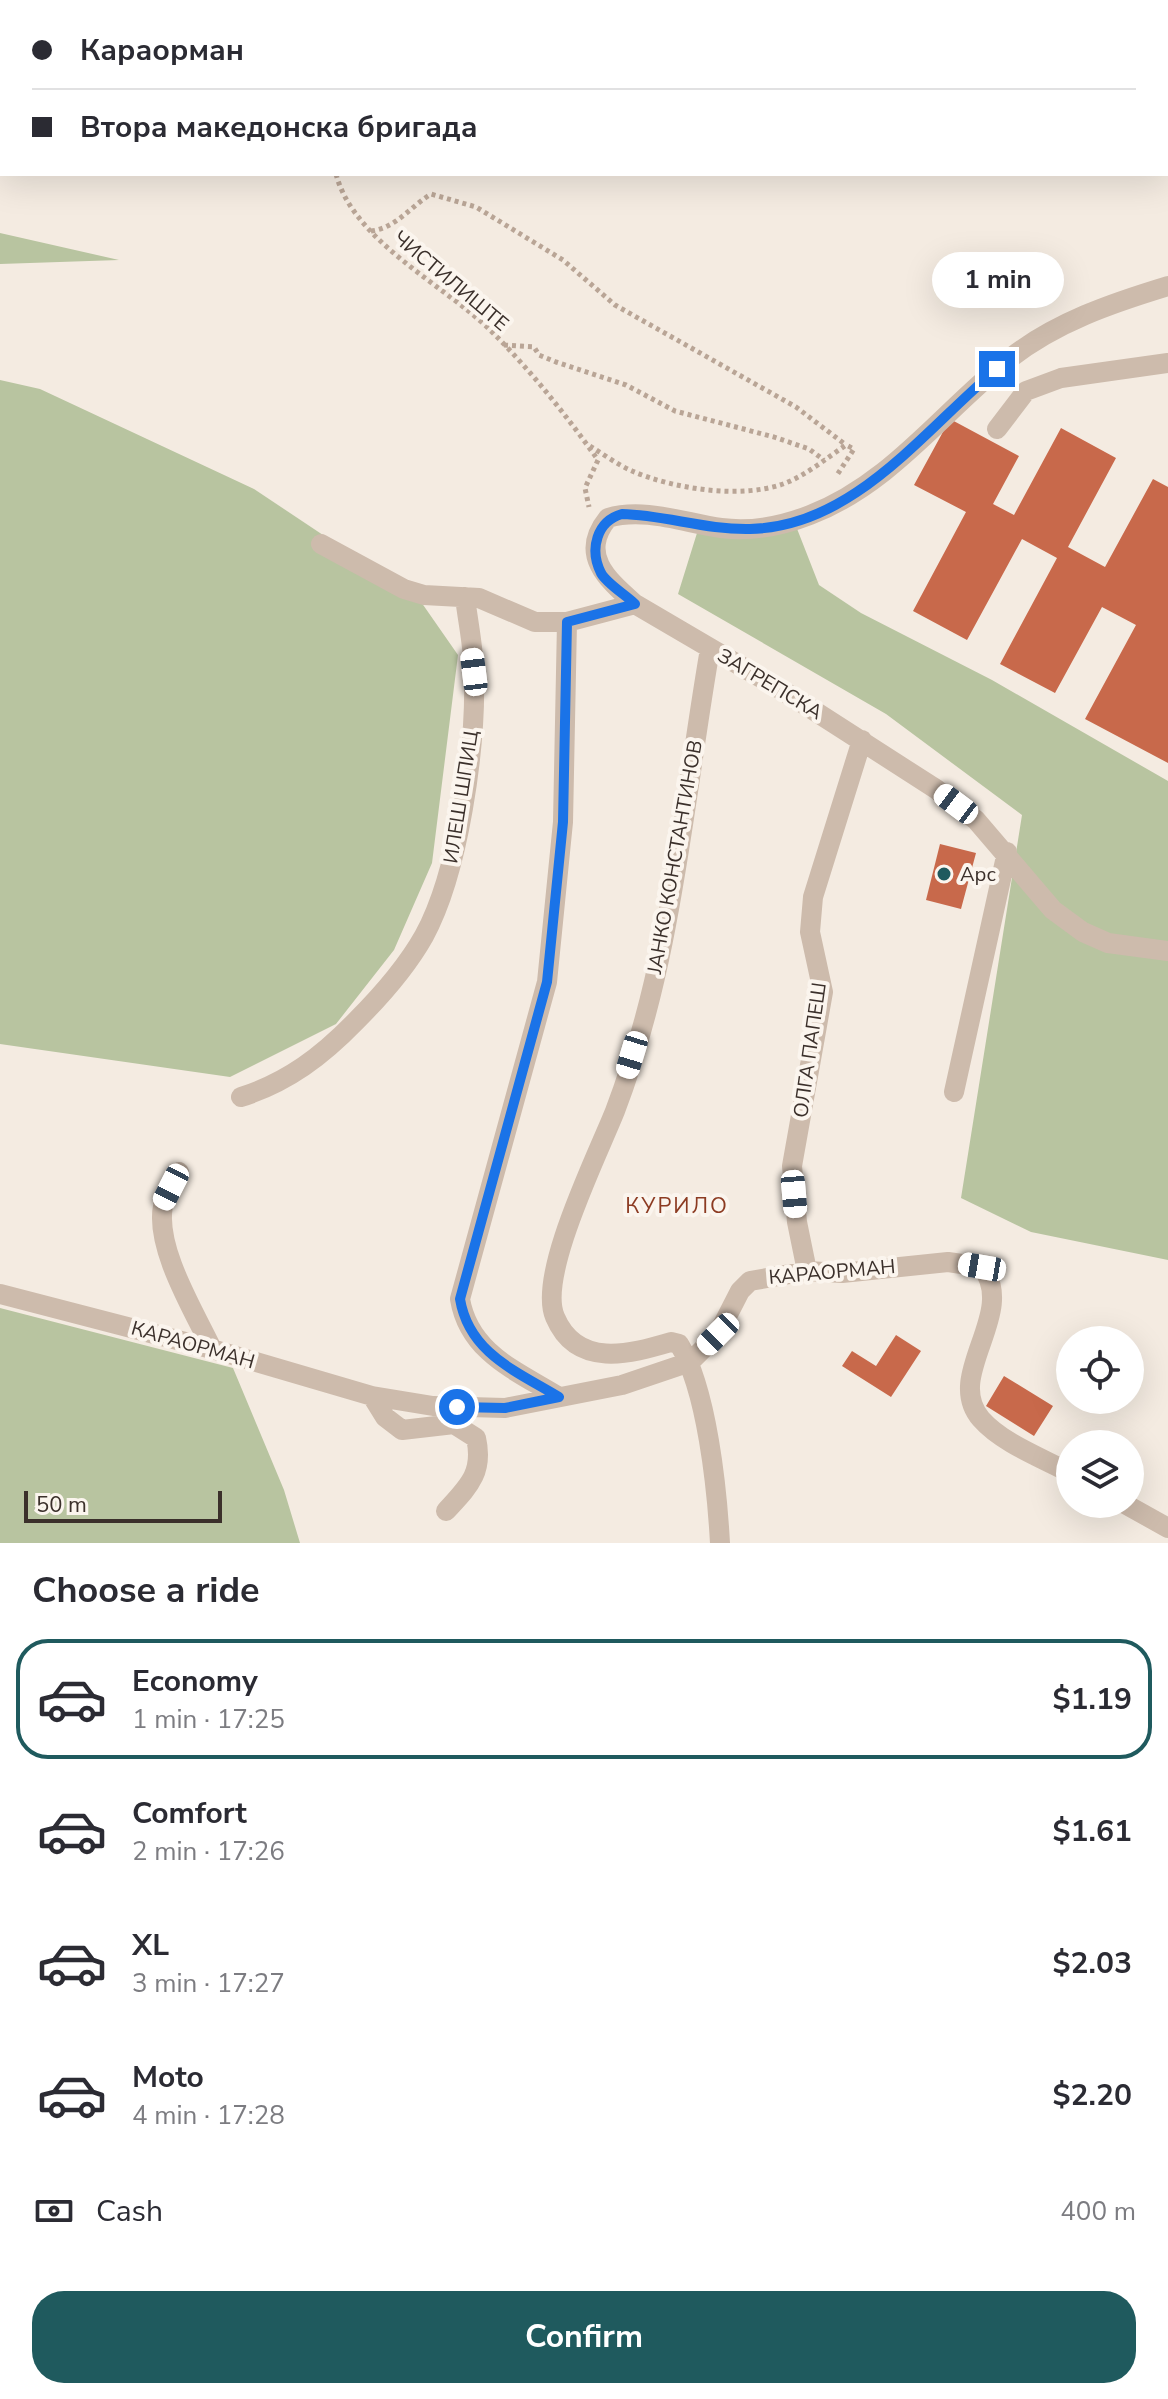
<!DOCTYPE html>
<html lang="en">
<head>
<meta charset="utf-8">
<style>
	:root { --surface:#fff; --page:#f7f7f7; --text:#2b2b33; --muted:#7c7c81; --line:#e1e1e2; --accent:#1f5a5e }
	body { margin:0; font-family:"Nunito Sans",sans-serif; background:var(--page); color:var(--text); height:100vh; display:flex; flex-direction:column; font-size:30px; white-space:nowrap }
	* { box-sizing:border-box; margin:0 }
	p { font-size:26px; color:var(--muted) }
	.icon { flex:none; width:44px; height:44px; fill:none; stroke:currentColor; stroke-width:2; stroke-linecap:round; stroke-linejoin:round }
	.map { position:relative; height:1543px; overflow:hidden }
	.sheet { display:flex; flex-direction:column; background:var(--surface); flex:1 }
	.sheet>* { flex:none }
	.hud { position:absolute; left:0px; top:0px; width:1168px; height:176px; box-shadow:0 8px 32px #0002; display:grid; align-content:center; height:176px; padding:0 32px; background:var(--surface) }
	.fabs { position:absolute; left:1056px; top:1326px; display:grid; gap:16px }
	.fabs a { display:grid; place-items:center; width:88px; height:88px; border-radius:50%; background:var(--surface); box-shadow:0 8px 32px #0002; font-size:40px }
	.scale { position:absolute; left:24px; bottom:20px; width:198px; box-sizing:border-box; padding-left:8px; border:4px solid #3b302b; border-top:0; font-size:22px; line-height:28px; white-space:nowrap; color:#3b302b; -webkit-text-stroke:6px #fbf5ee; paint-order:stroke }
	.end { position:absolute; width:36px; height:36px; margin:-18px; border:10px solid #1a73e8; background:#fff; box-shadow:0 0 0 4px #fff }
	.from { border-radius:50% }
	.bubble { position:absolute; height:56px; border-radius:28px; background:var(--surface); box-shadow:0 8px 32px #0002; font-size:26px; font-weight:700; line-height:56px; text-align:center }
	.car { position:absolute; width:24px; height:48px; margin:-24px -12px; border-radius:10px; box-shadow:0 0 6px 2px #0007; background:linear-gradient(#fff 24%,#345 0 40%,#fff 0 76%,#345 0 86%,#fff 0) }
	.hud b { display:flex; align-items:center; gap:28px; height:76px; font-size:30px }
	.hud b+b { border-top:2px solid var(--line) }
	.hud i { width:20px; height:20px; background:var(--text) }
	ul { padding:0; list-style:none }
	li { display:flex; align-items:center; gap:24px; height:120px; margin:0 16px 12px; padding:0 16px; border:4px solid transparent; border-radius:32px }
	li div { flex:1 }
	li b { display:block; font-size:30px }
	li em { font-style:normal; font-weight:700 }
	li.active { border-color:var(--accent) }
	li>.icon { width:72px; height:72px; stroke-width:1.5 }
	h2 { padding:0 32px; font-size:36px; line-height:96px }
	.pay { display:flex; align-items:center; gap:20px; height:88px; padding:0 32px; font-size:30px }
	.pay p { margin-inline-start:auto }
	.cta { display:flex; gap:16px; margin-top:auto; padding:16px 32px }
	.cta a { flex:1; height:92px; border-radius:32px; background:var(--accent); color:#fff; font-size:32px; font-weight:700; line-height:92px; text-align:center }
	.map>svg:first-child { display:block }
	.green { fill:#b8c4a0 }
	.building { fill:#c8694b }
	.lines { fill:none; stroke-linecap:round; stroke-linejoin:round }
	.path { stroke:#b9a596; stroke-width:5; stroke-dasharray:4 4; stroke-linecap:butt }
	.minor { stroke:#cdbbac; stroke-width:20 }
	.route { stroke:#1a73e8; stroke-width:10 }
	.poi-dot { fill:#1f5a5e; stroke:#fbf5ee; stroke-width:3 }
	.labels { text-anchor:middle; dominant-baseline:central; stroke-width:8; stroke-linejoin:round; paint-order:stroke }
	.street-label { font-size:20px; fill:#3b302b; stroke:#fbf5ee }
	.poi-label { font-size:20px; fill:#3b302b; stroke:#fbf5ee; text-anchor:start }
	.neighbourhood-label { font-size:22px; letter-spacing:2px; fill:#8c3b22; stroke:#fbf5ee }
</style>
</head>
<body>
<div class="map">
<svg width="1168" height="1543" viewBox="0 0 1168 1543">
	<rect width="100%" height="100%" fill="#f4ebe1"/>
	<path class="green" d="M0,233l119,27 -119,4z
		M0,380l40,9 214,100 165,110 39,56 -26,208 -38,87 -58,74 -106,53 -230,-33z
		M794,521l25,64 42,28 131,67 176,101v479l-137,-28 -70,-34 61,-383 -136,-101 -208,-120 19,-61z
		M0,1308l233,60 51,122 16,53h-300z"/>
	<path class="building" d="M950,419l69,37 -26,48 21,11 47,-87 55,30 -48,89 37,20 48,-88 15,8v276l-83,-44 51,-94 -34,-18 -47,86 -55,-29 57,-106 -35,-19 -55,101 -54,-29 53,-99 -52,-27z
		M940,844l36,9 -15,56 -35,-9z
		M896,1335l25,16 -30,46 -49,-31 10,-15 24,15z
		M1004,1376l49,30 -19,30 -48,-30z"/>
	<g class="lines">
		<path class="path" d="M329,2l1,-2
			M336,174c17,66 106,110 152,154 41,40 78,87 110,132l-13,28 4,19
			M371,231c25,-3 39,-24 60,-37l45,13 87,53 52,45 181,102 50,38
			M504,345l30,2 5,8 17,7 70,23 49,26 99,26 35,12 15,11
			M590,446c13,8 28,19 42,25 42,18 108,28 151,13 22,-8 44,-26 63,-39l8,4 -17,26"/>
		<path class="minor" d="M997,429l29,-38 35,-13 107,-15
			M321,544l83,45 20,6 55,3 56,24h32l68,-18 150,88 151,97 40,31 77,90 30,22 25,11 60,8
			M635,604c-27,-24 -57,-49 -27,-86 36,-11 77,5 113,10 31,4 61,-2 89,-13 81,-31 133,-104 199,-156 47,-37 103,-56 159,-73
			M710,649c-27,156 -38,313 -95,462 -17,43 -78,165 -60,206 22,52 75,37 116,25l8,2c28,45 38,145 41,199
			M954,1092l53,-240
			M241,1097c47,-15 81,-41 115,-76 26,-26 50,-53 68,-85 35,-64 52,-188 50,-261 0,-26 -6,-52 -9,-78
			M179,1172c-6,10 -14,22 -16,34 -8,42 31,105 49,143
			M807,1271l-10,-49 -5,-56 31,-174 -13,-60 3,-35 49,-157
			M0,1294l212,55 160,47 61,10 72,2 117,-23 68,-23 28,-28 22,-43 10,-10 57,-10 35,2 106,-11 34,5c36,47 -39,108 -1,152 21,24 61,39 89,54
			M372,1396l13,21 17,13 52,-6 22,14c8,35 -8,49 -30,73
			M559,1397c-42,-26 -90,-44 -99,-98l87,-317 16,-160 4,-200
			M1125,1504l43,24"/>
	</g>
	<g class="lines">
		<path class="route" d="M457,1407l48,1 54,-11c-43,-26 -90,-44 -99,-98l87,-317 16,-160 4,-200 68,-18c-9,-9 -28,-20 -34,-31 -12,-24 -4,-52 21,-59 43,1 84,16 128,15 104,-2 174,-99 247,-160"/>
	</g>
	<circle class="poi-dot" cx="944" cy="874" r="8"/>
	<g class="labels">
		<g class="street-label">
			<text transform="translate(451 281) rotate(40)">ЧИСТИЛИШТЕ</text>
			<text transform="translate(770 684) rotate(31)">ЗАГРЕПСКА</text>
			<text transform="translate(461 797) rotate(-81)">ИЛЕШ ШПИЦ</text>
			<text transform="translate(675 857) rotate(-80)">ЈАНКО КОНСТАНТИНОВ</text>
			<text transform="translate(810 1050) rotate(-82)">ОЛГА ПАПЕШ</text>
			<text transform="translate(832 1272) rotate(-5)">КАРАОРМАН</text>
			<text transform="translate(193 1345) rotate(16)">КАРАОРМАН</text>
		</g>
		<g class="poi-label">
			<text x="960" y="874">Арс</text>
		</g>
		<g class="neighbourhood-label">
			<text x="677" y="1206">КУРИЛО</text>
		</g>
	</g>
</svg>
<div class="fabs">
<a><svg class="icon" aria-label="locate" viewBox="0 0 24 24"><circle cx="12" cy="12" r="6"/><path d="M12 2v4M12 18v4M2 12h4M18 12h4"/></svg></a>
<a><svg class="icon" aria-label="layers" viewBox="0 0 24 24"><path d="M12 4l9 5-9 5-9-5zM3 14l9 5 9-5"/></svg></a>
</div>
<div class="scale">50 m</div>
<i class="end from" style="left:457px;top:1407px"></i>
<i class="end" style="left:997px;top:369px"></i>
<div class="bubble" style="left:932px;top:252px;width:132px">1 min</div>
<i class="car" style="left:474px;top:672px;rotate:353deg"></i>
<i class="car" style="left:956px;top:804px;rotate:307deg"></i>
<i class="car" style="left:632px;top:1055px;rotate:197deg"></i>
<i class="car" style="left:171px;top:1187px;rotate:207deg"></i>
<i class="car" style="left:794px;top:1194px;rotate:175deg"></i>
<i class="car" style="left:982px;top:1267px;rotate:280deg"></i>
<i class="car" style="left:718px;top:1334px;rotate:225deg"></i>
<div class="hud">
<b><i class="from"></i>Караорман</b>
<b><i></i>Втора македонска бригада</b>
</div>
</div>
<section class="sheet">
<h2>Choose a ride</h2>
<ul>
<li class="active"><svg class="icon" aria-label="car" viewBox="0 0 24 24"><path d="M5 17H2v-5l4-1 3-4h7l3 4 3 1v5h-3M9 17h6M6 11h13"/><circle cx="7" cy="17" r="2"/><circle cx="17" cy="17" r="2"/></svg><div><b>Economy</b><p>1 min · 17:25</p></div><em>$1.19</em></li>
<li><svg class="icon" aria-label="car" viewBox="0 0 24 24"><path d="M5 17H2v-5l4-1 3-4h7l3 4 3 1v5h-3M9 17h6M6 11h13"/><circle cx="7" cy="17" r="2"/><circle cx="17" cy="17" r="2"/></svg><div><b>Comfort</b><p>2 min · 17:26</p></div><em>$1.61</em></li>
<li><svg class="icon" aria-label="car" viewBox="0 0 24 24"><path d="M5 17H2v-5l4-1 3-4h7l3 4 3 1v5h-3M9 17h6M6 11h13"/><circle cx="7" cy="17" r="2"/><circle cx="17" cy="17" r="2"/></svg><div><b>XL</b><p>3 min · 17:27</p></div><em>$2.03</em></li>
<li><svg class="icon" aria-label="car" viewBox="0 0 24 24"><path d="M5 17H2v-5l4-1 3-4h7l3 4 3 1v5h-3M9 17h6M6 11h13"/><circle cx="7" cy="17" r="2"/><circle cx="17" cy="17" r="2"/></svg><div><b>Moto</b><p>4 min · 17:28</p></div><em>$2.20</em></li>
</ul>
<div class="pay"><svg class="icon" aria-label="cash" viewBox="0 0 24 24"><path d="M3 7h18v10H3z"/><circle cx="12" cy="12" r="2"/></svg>Cash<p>400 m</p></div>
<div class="cta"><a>Confirm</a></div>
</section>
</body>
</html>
